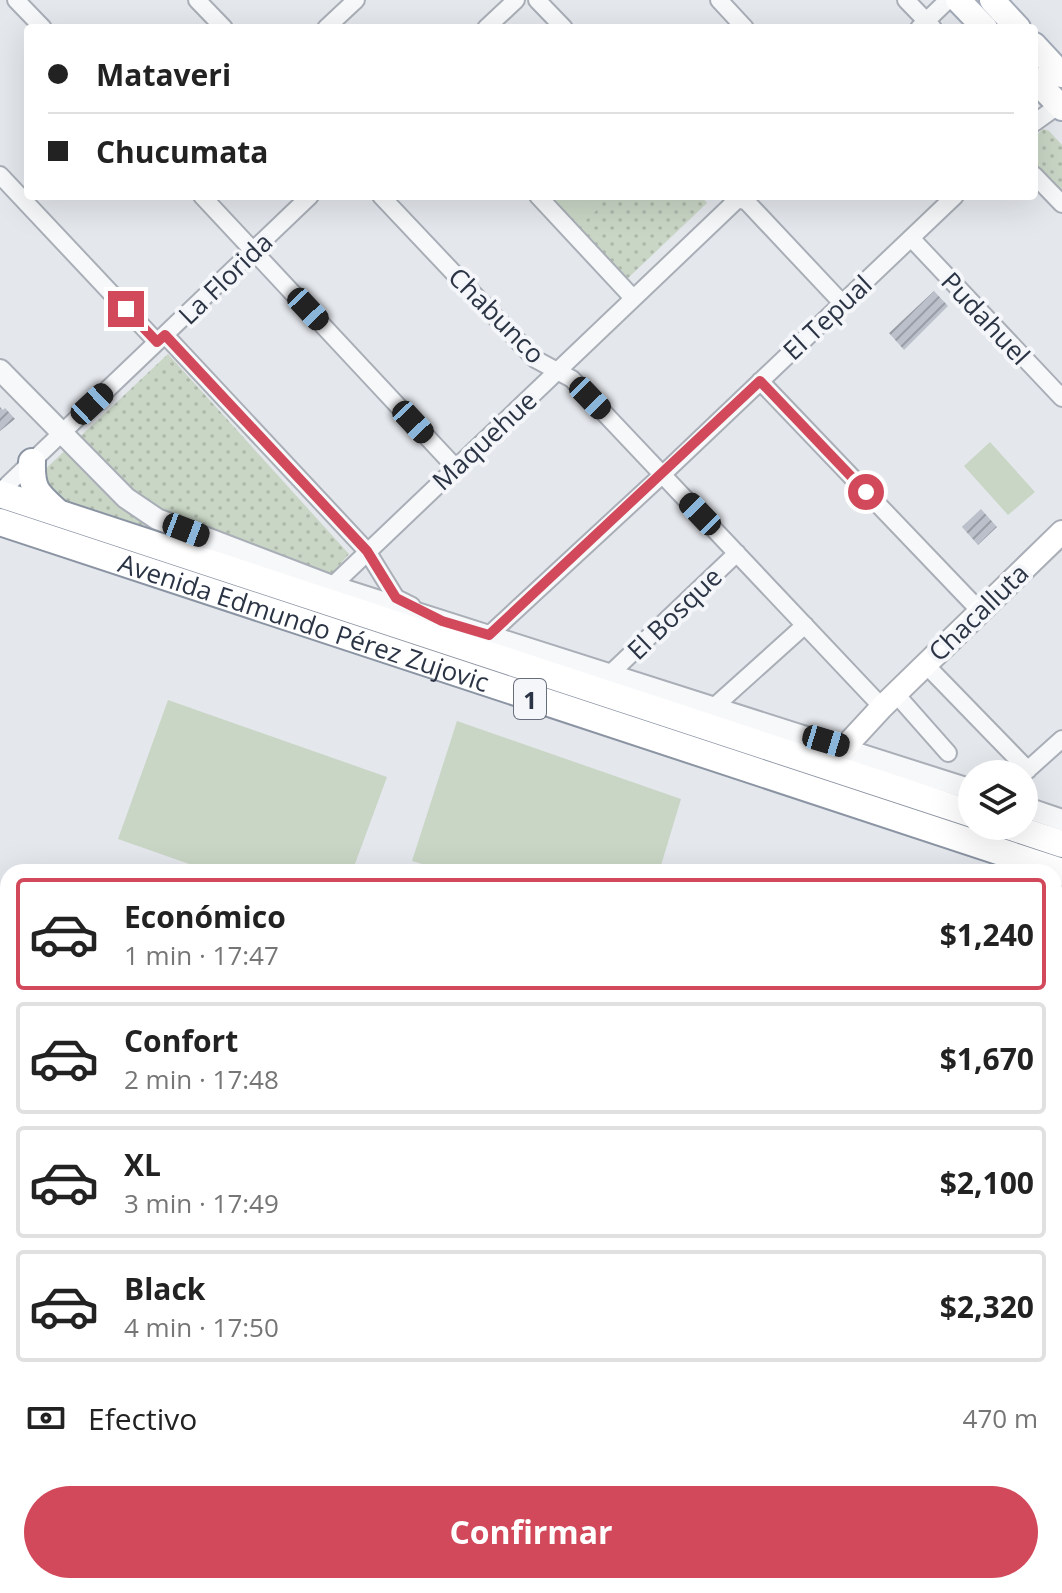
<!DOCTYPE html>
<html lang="es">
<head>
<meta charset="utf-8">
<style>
	:root { --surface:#fff; --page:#f6f6f6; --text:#222; --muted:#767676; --line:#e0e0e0; --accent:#d1495b }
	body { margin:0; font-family:"Open Sans",sans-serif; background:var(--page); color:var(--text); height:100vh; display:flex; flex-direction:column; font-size:30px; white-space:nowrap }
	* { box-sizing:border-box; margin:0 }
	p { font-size:26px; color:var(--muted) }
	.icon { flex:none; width:44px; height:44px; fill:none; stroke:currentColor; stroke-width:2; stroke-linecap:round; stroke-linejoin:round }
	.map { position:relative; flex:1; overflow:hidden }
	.details { position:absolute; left:0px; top:864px; width:1062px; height:730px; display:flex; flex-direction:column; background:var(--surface); border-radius:24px 24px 0 0; box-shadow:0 8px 32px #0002 }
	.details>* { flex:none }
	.top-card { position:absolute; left:24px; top:24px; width:1014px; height:176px; border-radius:8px; box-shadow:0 8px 32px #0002; display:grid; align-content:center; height:176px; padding:0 24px; background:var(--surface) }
	.controls { position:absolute; left:958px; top:760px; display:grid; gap:16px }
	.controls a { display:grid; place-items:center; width:80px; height:80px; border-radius:50%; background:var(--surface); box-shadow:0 8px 32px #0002; font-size:40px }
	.end { position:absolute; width:36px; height:36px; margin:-18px; border:10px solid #d1495b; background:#fff; box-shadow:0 0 0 4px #fff }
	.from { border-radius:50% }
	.car { position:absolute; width:24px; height:48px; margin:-24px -12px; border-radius:10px; box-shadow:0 0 6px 2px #0007; background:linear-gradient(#222 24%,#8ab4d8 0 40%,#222 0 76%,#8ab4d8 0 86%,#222 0) }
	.top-card b { display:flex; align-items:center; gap:28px; height:76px; font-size:30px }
	.top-card b+b { border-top:2px solid var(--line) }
	.top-card i { width:20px; height:20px; background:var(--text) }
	ul { padding:14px 0 0; list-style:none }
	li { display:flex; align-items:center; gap:24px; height:112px; margin:0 16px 12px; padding:0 8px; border:4px solid var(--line); border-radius:8px }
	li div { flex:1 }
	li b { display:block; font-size:30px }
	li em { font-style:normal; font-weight:700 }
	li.selected { border-color:var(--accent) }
	li>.icon { width:72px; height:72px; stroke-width:1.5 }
	.pay { display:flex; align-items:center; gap:20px; height:88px; padding:0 24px; font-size:30px }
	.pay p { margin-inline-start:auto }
	.primary-button { display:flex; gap:16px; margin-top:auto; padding:16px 24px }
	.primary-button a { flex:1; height:92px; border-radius:48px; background:var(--accent); color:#fff; font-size:32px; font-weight:700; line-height:92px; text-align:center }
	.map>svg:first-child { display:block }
	.green { fill:url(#green-dots) }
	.pitch { fill:#c9d6c5 }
	.water { fill:url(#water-ripples) }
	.building { fill:url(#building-hatch) }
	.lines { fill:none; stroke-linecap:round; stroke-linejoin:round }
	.minor-casing { stroke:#a9aeb7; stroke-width:20 }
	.tertiary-casing { stroke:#a9aeb7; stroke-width:24 }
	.secondary-casing { stroke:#a9aeb7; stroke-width:26 }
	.primary-casing { stroke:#a3abb8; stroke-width:28 }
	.trunk-casing { stroke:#8b94a3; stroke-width:30 }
	.minor { stroke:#f7f8fa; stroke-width:16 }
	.tertiary { stroke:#f7f8fa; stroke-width:20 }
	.secondary { stroke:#fff; stroke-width:22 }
	.primary { stroke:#fff; stroke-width:24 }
	.trunk { stroke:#fff; stroke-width:26 }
	.route { stroke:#d1495b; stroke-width:10 }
	.labels { text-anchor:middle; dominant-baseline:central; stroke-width:8; stroke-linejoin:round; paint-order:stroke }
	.shield { fill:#f4f6f9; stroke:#676e7b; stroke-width:2 }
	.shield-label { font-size:24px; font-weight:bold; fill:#2b3445 }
	.street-label { font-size:26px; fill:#2b3445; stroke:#f4f6f9 }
</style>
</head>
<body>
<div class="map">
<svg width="1062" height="1593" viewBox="0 0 1062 1593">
	<defs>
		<pattern id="green-dots" width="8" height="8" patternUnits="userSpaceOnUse" patternTransform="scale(2)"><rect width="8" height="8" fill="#c9d6c5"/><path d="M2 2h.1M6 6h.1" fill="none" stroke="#adb8ab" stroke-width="1.8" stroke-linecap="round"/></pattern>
		<pattern id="water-ripples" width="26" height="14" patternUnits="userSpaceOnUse" patternTransform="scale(2)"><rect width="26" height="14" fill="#9fb4cc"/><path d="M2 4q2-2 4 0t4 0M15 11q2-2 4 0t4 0" fill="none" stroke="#8293a7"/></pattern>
		<pattern id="building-hatch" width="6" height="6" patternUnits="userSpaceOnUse" patternTransform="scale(2)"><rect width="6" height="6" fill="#bbc0ca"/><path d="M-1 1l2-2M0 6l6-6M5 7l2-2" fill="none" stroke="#989da6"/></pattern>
	</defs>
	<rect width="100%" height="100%" fill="#e4e7ec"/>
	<path class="green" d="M1043,129l6,2 13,14v49l-28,-29v-28z
		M548,196h153l6,7 -80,76z
		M168,354l181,200 -19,22v45l-330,-108v-11l8,2z"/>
	<path class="pitch" d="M561,196h24l13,13 -13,12z
		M990,442l45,50 -27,23 -44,-49z
		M168,700l219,77 -35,95h-140l-94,-33z
		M457,721l224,78 -22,73h-210l-37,-11z"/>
	<path class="water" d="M0,956l8,9v621h1046v-444l8,7v444h-1062z"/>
	<path class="building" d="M934,291l14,15 -44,44 -15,-17z
		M0,407l3,3 2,-2 10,11 -15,12z
		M981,509l16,18 -19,18 -16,-18z"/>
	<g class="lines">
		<g class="minor-casing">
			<path id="minor" d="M16,0l27,28
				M197,0l27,28
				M537,0l27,28
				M719,0l26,28
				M906,0l27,28
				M326,28l30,-28
				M486,28l30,-28
				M919,28l29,-28
				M1034,123l25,-18
				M0,175l157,167
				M1034,175l28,29
				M202,196l253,271
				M381,196l154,163 37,20 310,328
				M538,196l95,102
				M731,196l16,6 95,101
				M911,238l151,160
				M165,335l202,216 29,47 16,8
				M760,381l220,230
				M0,492l310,-296
				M332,586l409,-390
				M489,635l174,-161 292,-278
				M925,664l103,106
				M611,673l126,-120
				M895,693l53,60
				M715,706l90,-81
				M1023,774l39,-35"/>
		</g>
		<g class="tertiary-casing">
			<path id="tertiary" d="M0,370l126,128 31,21 175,67 640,204
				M1024,807l38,13"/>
		</g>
		<g class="secondary-casing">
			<path id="secondary" d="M845,747l37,-40 180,-175"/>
		</g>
		<g class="primary-casing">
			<path id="primary" d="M958,0l27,28
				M992,0l26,28
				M1034,45l28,30
				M1034,79l28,29"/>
		</g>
		<g class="trunk-casing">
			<g id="trunk">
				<path d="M32,462c-1,28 5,32 25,50"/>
				<path d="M0,494l972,320"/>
				<path id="s1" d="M0,522l1062,350"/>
				<path d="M1008,826l54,18"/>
			</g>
		</g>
		<use href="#minor" class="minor"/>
		<use href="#tertiary" class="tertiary"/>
		<use href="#secondary" class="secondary"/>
		<use href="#primary" class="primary"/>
		<use href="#trunk" class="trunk"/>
	</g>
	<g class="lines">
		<path class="route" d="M126,309l31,33 8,-7 202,216 29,47 46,23 47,14 271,-254 106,111"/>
	</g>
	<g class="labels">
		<rect class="shield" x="514" y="679" width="32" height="40" rx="6"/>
		<g class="shield-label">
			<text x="530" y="699">1</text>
		</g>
		<g class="street-label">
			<text transform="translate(225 278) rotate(-44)">La Florida</text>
			<text transform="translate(497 315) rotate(45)">Chabunco</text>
			<text transform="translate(827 317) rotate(-43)">El Tepual</text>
			<text transform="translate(986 318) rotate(47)">Pudahuel</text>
			<text transform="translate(484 440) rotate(-43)">Maquehue</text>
			<text transform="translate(978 612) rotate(-44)">Chacalluta</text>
			<text transform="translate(674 613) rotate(-44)">El Bosque</text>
			<text stroke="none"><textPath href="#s1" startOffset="320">Avenida Edmundo Pérez Zujovic</textPath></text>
		</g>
	</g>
</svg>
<div class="controls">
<a><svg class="icon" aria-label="layers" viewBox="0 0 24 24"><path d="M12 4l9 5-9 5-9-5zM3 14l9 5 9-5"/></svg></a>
</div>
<i class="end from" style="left:866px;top:492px"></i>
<i class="end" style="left:126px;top:309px"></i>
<i class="car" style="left:308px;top:309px;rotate:137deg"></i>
<i class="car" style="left:590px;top:398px;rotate:136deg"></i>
<i class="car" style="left:92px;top:404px;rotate:47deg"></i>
<i class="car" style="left:413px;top:422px;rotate:137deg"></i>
<i class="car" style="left:700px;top:514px;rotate:316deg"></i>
<i class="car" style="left:186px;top:530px;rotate:111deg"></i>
<i class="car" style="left:826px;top:741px;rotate:107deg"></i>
<div class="top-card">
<b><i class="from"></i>Mataveri</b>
<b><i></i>Chucumata</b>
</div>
<section class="details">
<ul>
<li class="selected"><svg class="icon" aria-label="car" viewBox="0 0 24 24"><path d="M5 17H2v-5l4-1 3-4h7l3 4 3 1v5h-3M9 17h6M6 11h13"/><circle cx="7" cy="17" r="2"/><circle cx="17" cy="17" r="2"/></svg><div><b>Económico</b><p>1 min · 17:47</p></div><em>$1,240</em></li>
<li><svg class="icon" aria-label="car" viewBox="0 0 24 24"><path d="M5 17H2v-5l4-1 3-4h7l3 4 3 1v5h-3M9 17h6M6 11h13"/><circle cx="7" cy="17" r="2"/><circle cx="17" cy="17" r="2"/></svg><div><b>Confort</b><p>2 min · 17:48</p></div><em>$1,670</em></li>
<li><svg class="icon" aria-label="car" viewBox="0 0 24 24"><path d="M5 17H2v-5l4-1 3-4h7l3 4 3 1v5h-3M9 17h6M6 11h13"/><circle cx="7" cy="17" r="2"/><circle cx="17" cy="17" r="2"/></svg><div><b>XL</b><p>3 min · 17:49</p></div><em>$2,100</em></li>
<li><svg class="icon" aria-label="car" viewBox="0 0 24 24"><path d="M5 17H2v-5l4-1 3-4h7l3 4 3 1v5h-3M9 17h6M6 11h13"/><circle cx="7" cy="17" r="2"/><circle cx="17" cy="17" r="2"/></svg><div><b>Black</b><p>4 min · 17:50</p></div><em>$2,320</em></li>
</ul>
<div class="pay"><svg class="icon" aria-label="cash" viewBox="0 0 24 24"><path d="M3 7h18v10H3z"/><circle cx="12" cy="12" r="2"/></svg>Efectivo<p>470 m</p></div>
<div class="primary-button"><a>Confirmar</a></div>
</section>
</div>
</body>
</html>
